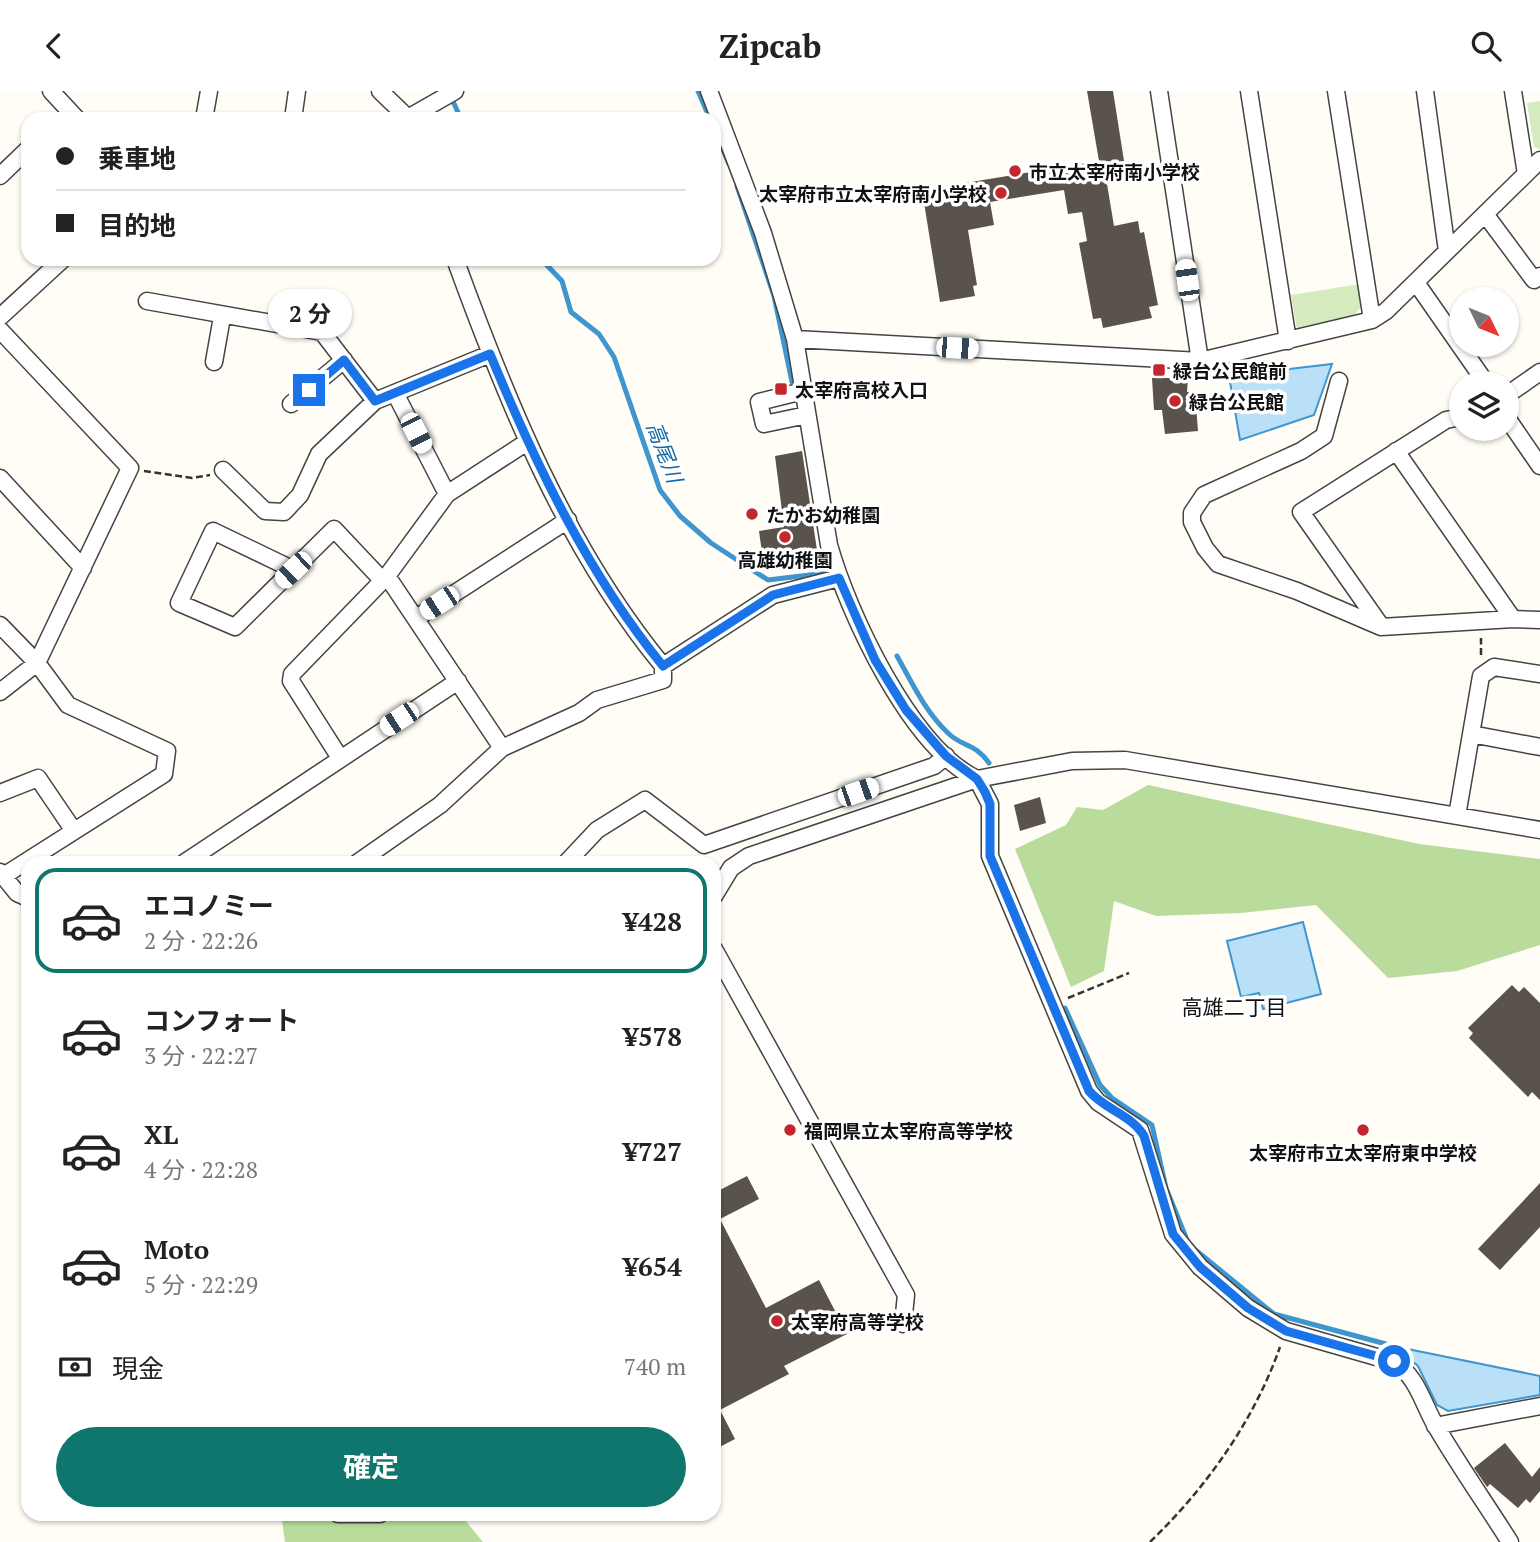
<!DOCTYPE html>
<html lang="ja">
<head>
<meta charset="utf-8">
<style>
	:root { --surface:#fff; --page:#f2f2f2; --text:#222; --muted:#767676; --line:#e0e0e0; --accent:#0f766e }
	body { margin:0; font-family:"PT Serif","Noto Sans JP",serif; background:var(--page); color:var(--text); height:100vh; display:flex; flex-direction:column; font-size:26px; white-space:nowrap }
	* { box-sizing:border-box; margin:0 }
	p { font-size:23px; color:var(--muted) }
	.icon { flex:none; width:38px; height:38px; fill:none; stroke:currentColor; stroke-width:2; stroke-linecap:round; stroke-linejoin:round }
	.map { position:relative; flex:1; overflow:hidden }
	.side { position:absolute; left:21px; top:765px; width:700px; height:665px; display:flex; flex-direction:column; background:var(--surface); border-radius:21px; box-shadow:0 2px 5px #0004 }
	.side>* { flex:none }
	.guide { position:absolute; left:21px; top:21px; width:700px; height:154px; border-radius:21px; box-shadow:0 2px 5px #0004; display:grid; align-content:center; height:154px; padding:0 35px; background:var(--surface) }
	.needle { width:46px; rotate:133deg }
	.controls { position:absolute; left:1449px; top:196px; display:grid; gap:14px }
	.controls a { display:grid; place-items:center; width:70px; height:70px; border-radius:50%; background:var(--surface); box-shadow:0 2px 5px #0004; font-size:35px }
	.end { position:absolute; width:32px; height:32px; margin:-16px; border:9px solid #1a73e8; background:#fff; box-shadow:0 0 0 4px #fff }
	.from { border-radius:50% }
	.bubble { position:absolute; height:49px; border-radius:24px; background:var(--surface); box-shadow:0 2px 5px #0004; font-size:23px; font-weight:700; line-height:49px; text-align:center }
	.car { position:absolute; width:21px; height:42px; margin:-21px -10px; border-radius:9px; box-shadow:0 0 5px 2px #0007; background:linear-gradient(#fff 24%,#345 0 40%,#fff 0 76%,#345 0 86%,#fff 0) }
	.guide b { display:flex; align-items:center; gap:24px; height:66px; font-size:26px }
	.guide b+b { border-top:2px solid var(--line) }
	.guide i { width:18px; height:18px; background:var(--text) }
	ul { padding:12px 0 0; list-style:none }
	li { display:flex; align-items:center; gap:21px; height:105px; margin:0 14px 10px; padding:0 21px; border:4px solid transparent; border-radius:21px }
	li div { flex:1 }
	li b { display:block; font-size:26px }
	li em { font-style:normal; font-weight:700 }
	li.current { border-color:var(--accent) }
	li>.icon { width:63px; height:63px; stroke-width:1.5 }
	.pay { display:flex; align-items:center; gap:18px; height:77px; padding:0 35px; font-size:26px }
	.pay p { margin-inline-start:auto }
	.button { display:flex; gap:14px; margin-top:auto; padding:14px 35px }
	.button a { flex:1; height:80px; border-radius:42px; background:var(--accent); color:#fff; font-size:28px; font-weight:700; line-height:80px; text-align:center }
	header { display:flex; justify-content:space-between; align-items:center; height:91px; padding:0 35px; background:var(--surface); font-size:32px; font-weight:700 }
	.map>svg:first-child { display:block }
	.green { fill:#d5ebbd }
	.forest { fill:#b9dc9c }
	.water { fill:#b9e0f7; stroke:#3f96cf; stroke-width:2 }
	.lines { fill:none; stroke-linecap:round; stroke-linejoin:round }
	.stream { stroke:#3f96cf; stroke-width:5 }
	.building { fill:#5a524d }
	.minor-casing { stroke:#444; stroke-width:19 }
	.path { stroke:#333; stroke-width:2.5; stroke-dasharray:7 3.5; stroke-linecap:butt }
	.minor { stroke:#fff; stroke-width:16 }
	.route { stroke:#1a73e8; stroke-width:9 }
	.poi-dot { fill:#c4262e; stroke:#fff; stroke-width:2.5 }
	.labels { text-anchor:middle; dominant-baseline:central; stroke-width:7; stroke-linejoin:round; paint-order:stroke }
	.poi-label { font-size:19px; font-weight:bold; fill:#111; stroke:#fff; text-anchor:start }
	.water-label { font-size:21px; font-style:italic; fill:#1768a6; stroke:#fff }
	.neighbourhood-label { font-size:21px; fill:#111; stroke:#fff }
</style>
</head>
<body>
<header><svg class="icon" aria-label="back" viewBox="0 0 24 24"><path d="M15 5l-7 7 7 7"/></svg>Zipcab<svg class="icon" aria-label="search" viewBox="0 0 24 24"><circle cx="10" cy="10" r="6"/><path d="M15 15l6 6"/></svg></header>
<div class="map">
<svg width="1540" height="1451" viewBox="0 0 1540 1451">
	<rect width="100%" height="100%" fill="#fffdf5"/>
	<path class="green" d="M1540,10v48l-6,-2 -7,-44z
		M1360,193l3,20 -9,12 -57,13 -6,-34z"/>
	<path class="forest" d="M1148,694l271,59 121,15v86l-83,26 -69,7 -72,-73 -75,8 -85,3 -42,-15 -10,70 -33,16 -56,-138 51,-24 11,-18 26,3z
		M281,1423h179l23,28h-198z"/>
	<path class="water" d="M1332,273l-18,51 -74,25 -11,-64z
		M1303,831l18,72 -58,15 -4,-16 -18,4 -14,-56z
		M1393,1255l147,30v19l-92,16 -11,-6 -19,-39z"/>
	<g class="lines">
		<path class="stream" d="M698,0l12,28
			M451,6l10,22
			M714,37l15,36
			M737,95l37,110 18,86
			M541,168l21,22 9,31 28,22 15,23 46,133 20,26 31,27 57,37 58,-7
			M897,565c15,27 29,57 52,78 14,13 27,10 40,29
			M1065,917l35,77 12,13 40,27 14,63 21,52
			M1193,1157l81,66 112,30"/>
	</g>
	<path class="building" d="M1087,0h26l14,89 -20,4 7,42 24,-5 2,12 4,-1 14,73 -9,2 3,11 -49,10 -2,-10 -8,1 -14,-76 8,-2 -5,-29 -14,2 -4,-24 -74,12 4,23 -26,5 9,55 -4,1 2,10 -35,6 -18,-112 177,-29z
		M1152,287h36l-1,14h8l3,39 -33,3 -3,-24h-8z
		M802,360l15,99 -54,10 -4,-29 25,-4 -9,-71z
		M1040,706l6,26 -26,8 -6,-26z
		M1512,894l7,7 5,-5 16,16v97l-8,-8 -4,5 -59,-59 4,-5 -5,-5z
		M747,1085l12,23 -39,20 46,89 53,-28 28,54 -63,32 5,8 -69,36 15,29 -21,11v-257z
		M1540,1092v44l-40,43 -22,-21z
		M1505,1352l27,34 8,-10v24l-10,12 -4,-4 -8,9 -28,-24 -3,3 -13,-19z"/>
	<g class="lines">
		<g class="minor-casing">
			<path id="minor" d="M51,0l26,28
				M380,0l29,28
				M709,0l54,142 32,106 34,206c19,68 82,203 148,234l95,-18 53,-1 415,70
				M1159,0l41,270
				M1249,0l39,250
				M1336,0l36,229
				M1425,0l22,160
				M1513,0l13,83
				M408,27l47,-27
				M204,28l5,-28
				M293,28l4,-28
				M0,85l28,-27
				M1485,123l49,66 6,-4
				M455,168c52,143 111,289 208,407l110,-71 66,-17
				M1417,193l69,99
				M147,210l175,31 53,69
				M0,226l63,-58
				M0,239l130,138 -93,195 -37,29
				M795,248l405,22 172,-41 14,-9 154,-151
				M214,271l8,-45
				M1339,290l-15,55 -23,15 -97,44 -12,18v9l13,26 13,16 79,27 84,36 132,-8 27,1
				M803,300l-44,11 5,22 43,-9
				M395,302l52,101
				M1507,304l33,-23
				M291,313l53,-44
				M1507,327l33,48
				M1396,360l117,168
				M223,379l42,41 19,1 16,-17 19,-41 56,-53 115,-47
				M0,387l83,90
				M294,479l-81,-39 -34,72 56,24 99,-98 49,52
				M418,526l150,-97
				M0,534l37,38 31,42 99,46 -3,23 -159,101
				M1381,535l-80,-114 145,-92 15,-3
				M1471,643l69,13
				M502,657l77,-35 18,-13 66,-20v-14
				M340,667l-49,-77 1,-7 95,-98 60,-82 80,-52
				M0,702l38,-15 36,53
				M1457,725l24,-140 13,-9 46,7
				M184,772l274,-182
				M357,772l83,-58 62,-57 -115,-172
				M566,772l31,-33 48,-30 59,45 230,-79 12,-10
				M0,781l17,21 11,5
				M714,805l17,-28 18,-12 228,-77 13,25v52l99,235 9,11 42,28 33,104 27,33 48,41 38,23 108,31c24,15 29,43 43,66 23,39 49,76 73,114
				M714,858l192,346 -3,29
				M1435,1335l105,-20
				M338,1423h42"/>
		</g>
		<path class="path" d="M144,380l48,7 18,-3
			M1481,564v-17
			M1068,907l61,-25
			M1150,1451c56,-54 104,-121 130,-195"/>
		<use href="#minor" class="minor"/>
	</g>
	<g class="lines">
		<path class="route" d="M309,299l35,-30 31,41 115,-47c45,109 98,220 173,312l110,-71 66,-17 36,82 31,50 40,46 31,23 8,13 5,12v52l99,235c15,18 43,24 55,45l29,98 27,33 48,41 38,23 108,30"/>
	</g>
	<g class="poi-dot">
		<circle cx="1015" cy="80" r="7"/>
		<circle cx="1001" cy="102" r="7"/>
		<rect x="1152" y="272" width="14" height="14" rx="3.5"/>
		<rect x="774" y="291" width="14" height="14" rx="3.5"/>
		<circle cx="1175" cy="310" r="7"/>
		<circle cx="752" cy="423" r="7"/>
		<circle cx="785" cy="446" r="7"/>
		<circle cx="790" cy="1039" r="7"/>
		<circle cx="1363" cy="1039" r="7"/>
		<circle cx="777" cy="1230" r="7"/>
	</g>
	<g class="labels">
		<g class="poi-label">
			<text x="1029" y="80">市立太宰府南小学校</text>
			<text x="987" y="102" text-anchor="end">太宰府市立太宰府南小学校</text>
			<text x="1173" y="279">緑台公民館前</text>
			<text x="795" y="298">太宰府高校入口</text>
			<text x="1189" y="310">緑台公民館</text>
			<text x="766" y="423">たかお幼稚園</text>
			<text x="785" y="468" text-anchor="middle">高雄幼稚園</text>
			<text x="804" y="1039">福岡県立太宰府高等学校</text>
			<text x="1363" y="1061" text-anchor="middle">太宰府市立太宰府東中学校</text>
			<text x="791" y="1230">太宰府高等学校</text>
		</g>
		<g class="water-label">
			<text transform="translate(665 361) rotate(69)">高尾川</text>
		</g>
		<g class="neighbourhood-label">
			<text x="1234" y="916">高雄二丁目</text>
		</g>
	</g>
</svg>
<div class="controls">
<a><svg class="needle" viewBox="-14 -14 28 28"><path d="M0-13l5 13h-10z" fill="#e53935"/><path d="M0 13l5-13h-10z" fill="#767676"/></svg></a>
<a><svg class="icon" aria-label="layers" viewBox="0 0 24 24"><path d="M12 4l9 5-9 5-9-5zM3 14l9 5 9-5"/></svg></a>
</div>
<i class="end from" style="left:1394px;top:1270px"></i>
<i class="end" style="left:309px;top:299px"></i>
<div class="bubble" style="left:268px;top:198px;width:84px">2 分</div>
<i class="car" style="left:1187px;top:189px;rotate:352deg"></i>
<i class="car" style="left:957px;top:257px;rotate:93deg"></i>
<i class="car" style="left:416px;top:342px;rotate:153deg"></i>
<i class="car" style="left:293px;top:479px;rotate:226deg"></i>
<i class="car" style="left:439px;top:512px;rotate:237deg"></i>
<i class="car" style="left:399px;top:628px;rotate:237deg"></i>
<i class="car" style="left:858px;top:701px;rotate:71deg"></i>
<div class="guide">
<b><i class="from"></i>乗車地</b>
<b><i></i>目的地</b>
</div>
<section class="side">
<ul>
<li class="current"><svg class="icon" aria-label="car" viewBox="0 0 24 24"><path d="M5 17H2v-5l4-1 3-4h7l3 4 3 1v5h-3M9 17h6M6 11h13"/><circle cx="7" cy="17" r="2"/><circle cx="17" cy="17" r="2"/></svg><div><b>エコノミー</b><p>2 分 · 22:26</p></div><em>¥428</em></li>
<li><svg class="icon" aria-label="car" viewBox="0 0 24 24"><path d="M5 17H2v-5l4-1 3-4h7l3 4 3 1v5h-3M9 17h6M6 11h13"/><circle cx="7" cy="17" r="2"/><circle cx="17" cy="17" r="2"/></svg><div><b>コンフォート</b><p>3 分 · 22:27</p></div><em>¥578</em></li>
<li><svg class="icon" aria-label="car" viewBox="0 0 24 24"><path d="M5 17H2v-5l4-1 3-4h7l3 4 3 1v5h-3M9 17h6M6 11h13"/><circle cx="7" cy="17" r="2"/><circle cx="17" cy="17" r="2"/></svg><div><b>XL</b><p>4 分 · 22:28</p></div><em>¥727</em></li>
<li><svg class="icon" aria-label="car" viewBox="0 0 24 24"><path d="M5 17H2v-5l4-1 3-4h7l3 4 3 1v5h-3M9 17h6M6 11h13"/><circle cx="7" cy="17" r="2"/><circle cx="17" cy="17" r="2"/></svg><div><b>Moto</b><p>5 分 · 22:29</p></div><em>¥654</em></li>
</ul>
<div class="pay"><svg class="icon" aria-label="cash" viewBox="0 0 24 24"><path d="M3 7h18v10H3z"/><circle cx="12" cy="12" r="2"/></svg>現金<p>740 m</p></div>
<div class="button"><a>確定</a></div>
</section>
</div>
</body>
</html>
